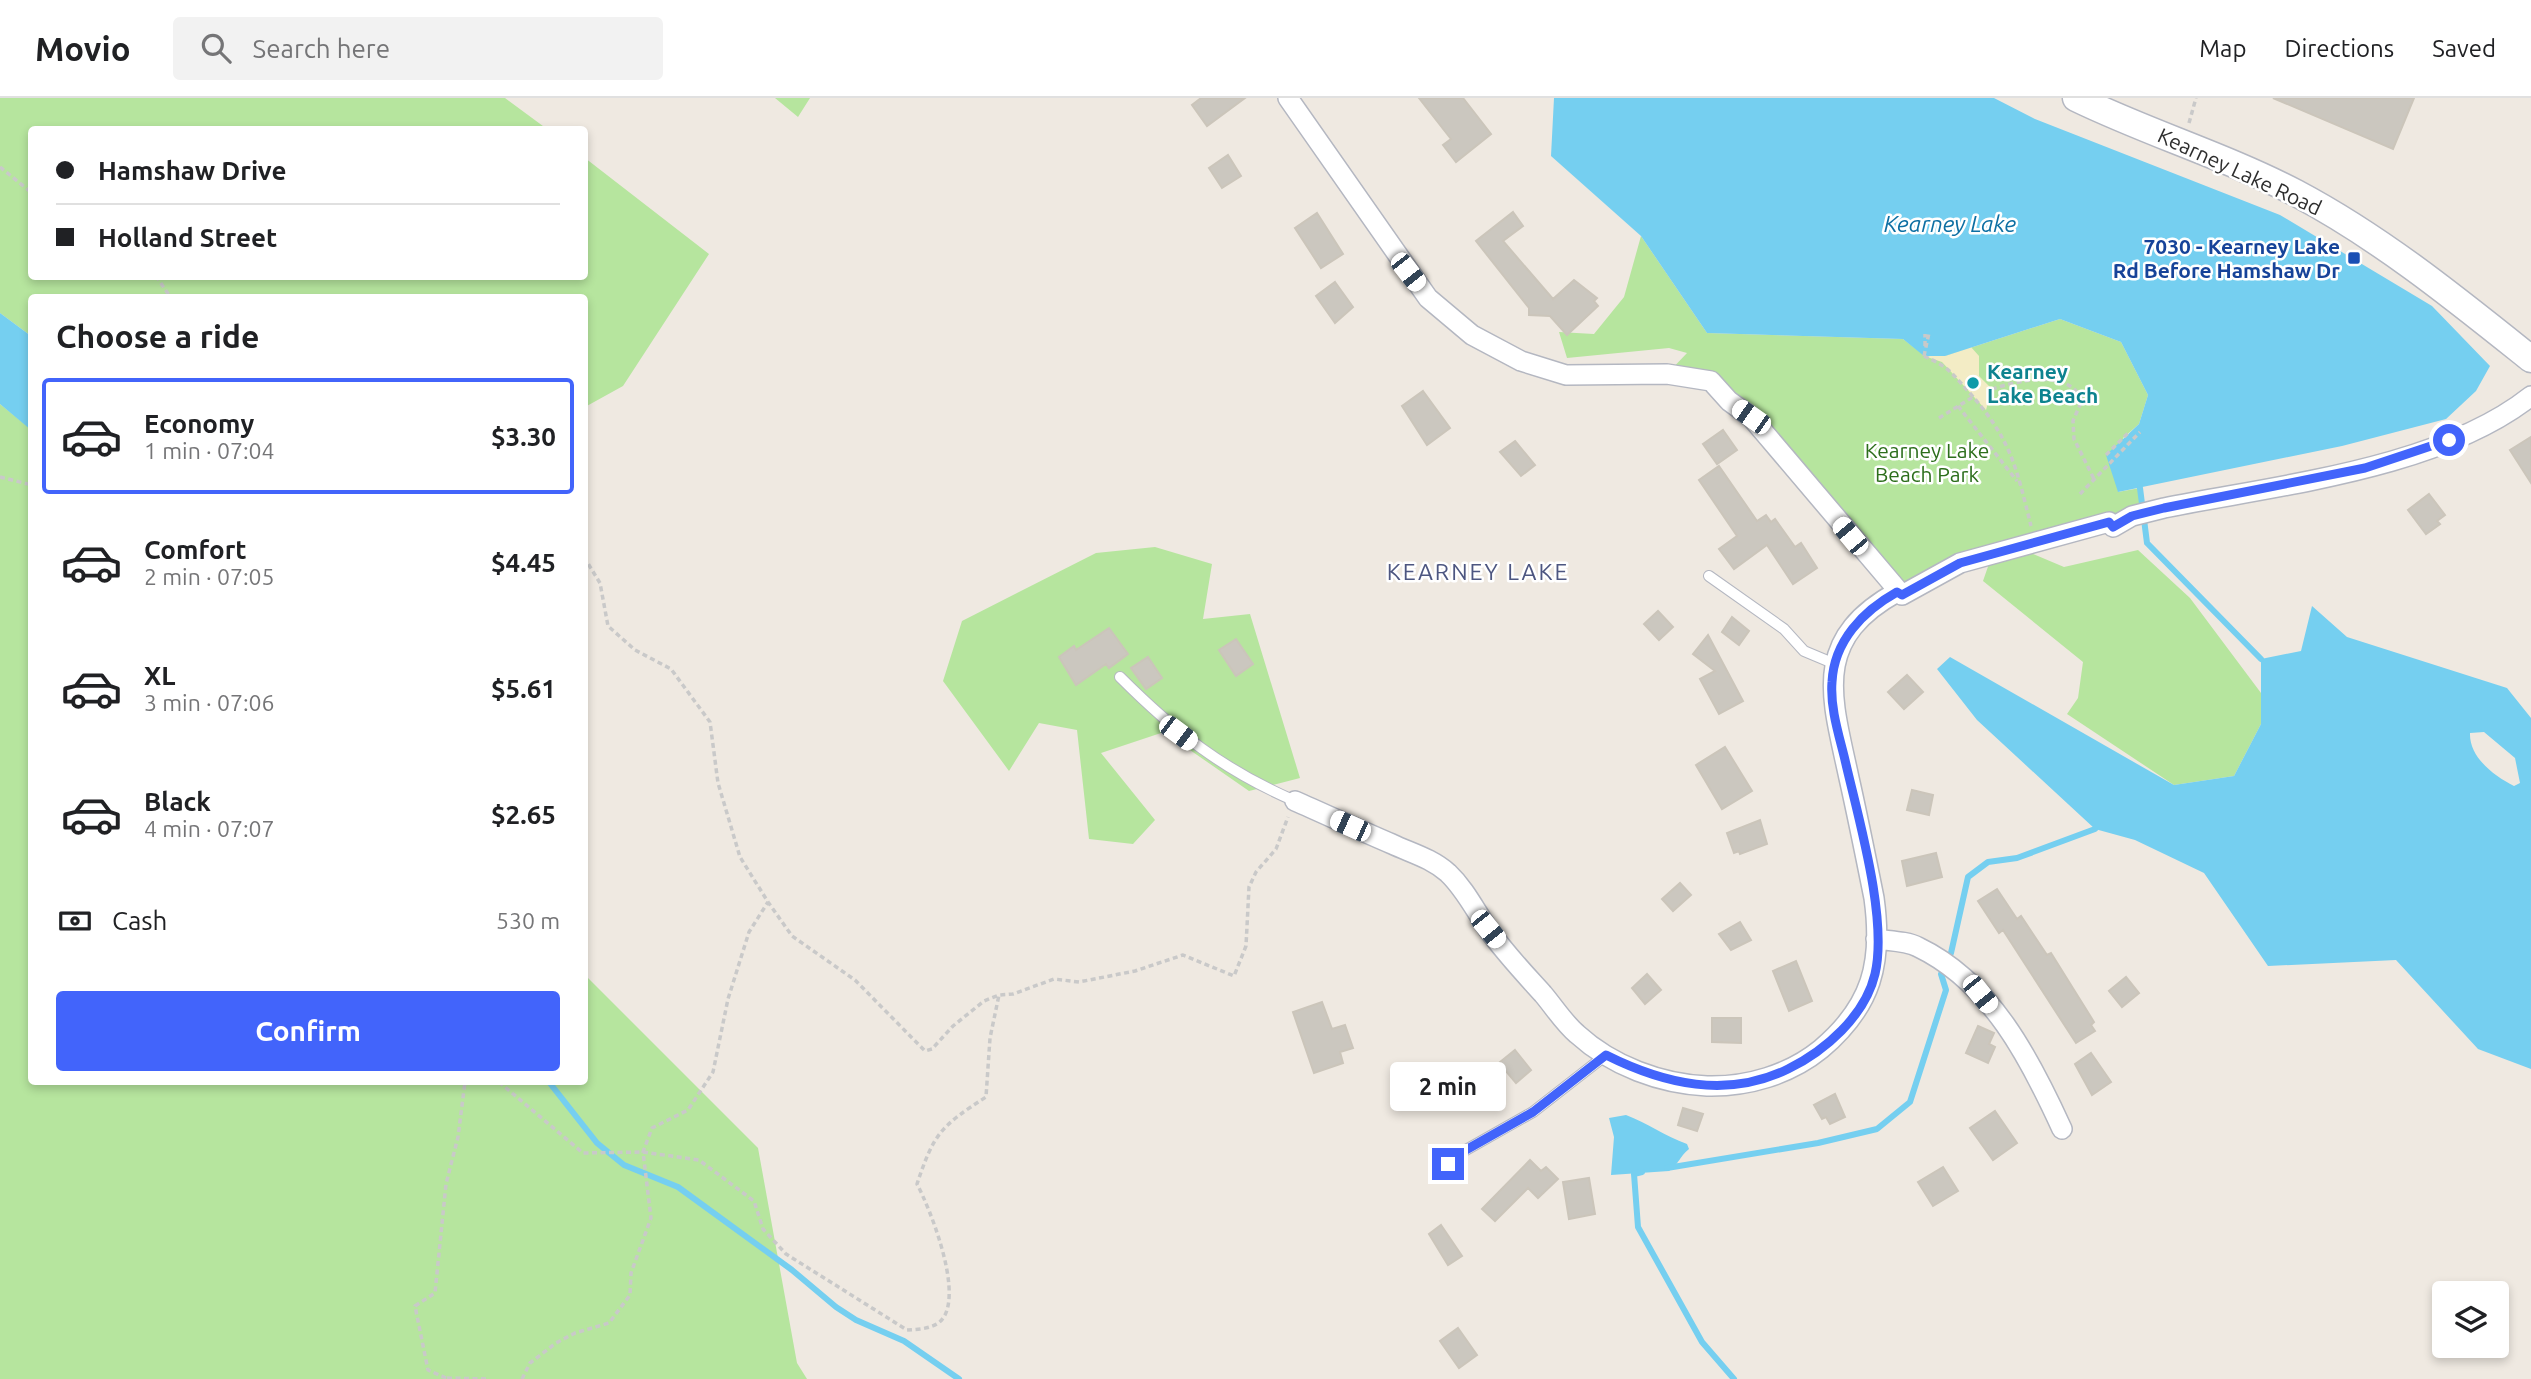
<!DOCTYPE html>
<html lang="en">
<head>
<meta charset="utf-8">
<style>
	:root { --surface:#fff; --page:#f2f2f2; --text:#202124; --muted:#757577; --line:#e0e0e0; --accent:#4264fb }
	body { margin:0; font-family:Ubuntu,sans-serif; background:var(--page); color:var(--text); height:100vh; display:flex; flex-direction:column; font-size:26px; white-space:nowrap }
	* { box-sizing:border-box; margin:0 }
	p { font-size:23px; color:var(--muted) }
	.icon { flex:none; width:38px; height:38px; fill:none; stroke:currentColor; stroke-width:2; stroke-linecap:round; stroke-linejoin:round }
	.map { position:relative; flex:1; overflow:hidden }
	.sheet { position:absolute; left:28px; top:196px; width:560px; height:791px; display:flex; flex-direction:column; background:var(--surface); border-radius:7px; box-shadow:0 4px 10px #0003 }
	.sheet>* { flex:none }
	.hud { position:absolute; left:28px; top:28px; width:560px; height:154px; border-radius:7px; box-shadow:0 4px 10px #0003; display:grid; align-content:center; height:154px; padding:0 28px; background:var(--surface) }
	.controls { position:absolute; left:2432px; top:1183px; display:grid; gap:14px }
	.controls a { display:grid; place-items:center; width:77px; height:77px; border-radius:7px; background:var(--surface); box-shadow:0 4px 10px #0003; font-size:35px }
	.end { position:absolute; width:32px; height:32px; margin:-16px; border:9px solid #4264fb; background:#fff; box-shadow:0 0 0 4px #fff }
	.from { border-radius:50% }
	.bubble { position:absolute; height:49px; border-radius:7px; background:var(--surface); box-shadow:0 4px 10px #0003; font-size:23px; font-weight:600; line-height:49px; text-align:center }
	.car { position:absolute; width:21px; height:42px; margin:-21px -10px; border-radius:9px; box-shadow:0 0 5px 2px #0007; background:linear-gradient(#fff 24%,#345 0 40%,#fff 0 76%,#345 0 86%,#fff 0) }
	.hud b { display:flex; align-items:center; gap:24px; height:66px; font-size:26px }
	.hud b+b { border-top:2px solid var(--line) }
	.hud i { width:18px; height:18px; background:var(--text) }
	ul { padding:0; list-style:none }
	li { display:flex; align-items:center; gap:21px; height:116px; margin:0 14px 10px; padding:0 14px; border:4px solid transparent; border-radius:7px }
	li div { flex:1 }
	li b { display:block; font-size:26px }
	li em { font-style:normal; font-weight:600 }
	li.active { border-color:var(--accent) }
	li>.icon { width:63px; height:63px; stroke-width:1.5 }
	h2 { padding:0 28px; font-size:32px; line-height:84px }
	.pay { display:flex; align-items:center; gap:18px; height:77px; padding:0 28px; font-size:26px }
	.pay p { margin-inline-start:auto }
	.cta { display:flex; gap:14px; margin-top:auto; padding:14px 28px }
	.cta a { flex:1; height:80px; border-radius:7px; background:var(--accent); color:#fff; font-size:28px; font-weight:600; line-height:80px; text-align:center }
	header { display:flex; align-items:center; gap:42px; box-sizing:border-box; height:98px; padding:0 35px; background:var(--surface); border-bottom:2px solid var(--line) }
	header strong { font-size:33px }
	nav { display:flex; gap:38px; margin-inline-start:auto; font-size:24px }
	.search { width:490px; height:63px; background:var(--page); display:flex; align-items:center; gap:18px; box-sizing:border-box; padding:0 24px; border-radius:7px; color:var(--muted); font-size:26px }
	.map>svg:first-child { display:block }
	.green { fill:#b6e59e }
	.sand { fill:#f3ecc5 }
	.water { fill:#75cff0; fill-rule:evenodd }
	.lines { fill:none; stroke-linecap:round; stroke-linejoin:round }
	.stream { stroke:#75cff0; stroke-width:6 }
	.building { fill:#cbc7bf; stroke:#cbc5ba; stroke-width:2 }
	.lane-casing { stroke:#b4b7c1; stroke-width:12 }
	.street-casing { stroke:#b4b7c1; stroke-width:22 }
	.secondary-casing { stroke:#b4b7c1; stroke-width:29 }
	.path { stroke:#c9c9c9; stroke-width:3.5; stroke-dasharray:5 3.5; stroke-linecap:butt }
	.lane { stroke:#fff; stroke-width:10 }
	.street { stroke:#fff; stroke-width:19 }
	.secondary { stroke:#fff; stroke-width:26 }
	.route { stroke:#4264fb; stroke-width:9 }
	.transit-dot { fill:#1a4fb4; stroke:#fff; stroke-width:2.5 }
	.culture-dot { fill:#0f9aa8; stroke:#fff; stroke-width:2.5 }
	.labels { text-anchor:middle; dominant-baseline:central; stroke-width:5; stroke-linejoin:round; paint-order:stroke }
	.street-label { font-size:21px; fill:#2e2e2e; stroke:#fff }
	.transit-label { font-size:21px; font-weight:bold; fill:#164399; stroke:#fff; text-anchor:end }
	.culture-label { font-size:21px; font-weight:bold; fill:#0d838f; stroke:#fff; text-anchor:start }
	.park-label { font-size:21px; fill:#2c6e1b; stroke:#fff }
	.water-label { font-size:23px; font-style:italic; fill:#0d6fa3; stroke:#fff }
	.neighbourhood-label { font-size:23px; letter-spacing:2px; fill:#4d5680; stroke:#fff }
</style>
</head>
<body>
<header>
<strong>Movio</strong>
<div class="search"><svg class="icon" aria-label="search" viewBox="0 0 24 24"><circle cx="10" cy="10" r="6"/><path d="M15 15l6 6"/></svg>Search here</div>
<nav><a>Map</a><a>Directions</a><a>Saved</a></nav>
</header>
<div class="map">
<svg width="2531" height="1281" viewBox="0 0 2531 1281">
	<rect width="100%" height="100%" fill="#efe9e1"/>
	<path class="green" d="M0,0h505l42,31 -515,1v146h552l1,-118 124,96 -86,132 -38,21 -1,-109h-552l-1,38 -31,-23z
		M775,0h35l-12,19z
		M1641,138l66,97 196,6 21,16 21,1 115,-37 61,23 27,53 -9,29 -16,14 -5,54 22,-4 3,28 -133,34 -108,45 -173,-194 -40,-23 -22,-4 20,-21 -18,-5 -102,10 -8,-26 35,2 30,-37z
		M0,306l32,26v652h552l2,-106 172,172 39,215 10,16h-807z
		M1155,449l57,17 -9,55 47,-5 50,164 -51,13 -85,-59 -63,21 54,67 -22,24 -44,-5 -12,-109 -38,-7 -30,48 -66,-90 19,-60 134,-68z
		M2024,452l40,17 74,-17 52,48 71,95v31l-27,52 -60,9 -107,-71 11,-16 5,-36 -100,-81 8,-23z"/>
	<path class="sand" d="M1971,249l8,9v20l13,13 -6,21 -44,-48 -18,-6h21z"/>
	<path class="water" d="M1554,0h440l41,21 245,96 152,91 58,60 -14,25 -30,28 -104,27 -224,46 -12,-37 33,-31 9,-29 -27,-53 -61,-23 -115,37h-21l-21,-17 -196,-6 -66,-97 -90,-80z
		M0,215l31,23v94l-31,-26z
		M2312,508l35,31 160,51 24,30v351l-53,-20 -82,-89 -128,6 -64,-93 -69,-33 -40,-11 -118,-109 -40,-51 13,-12 224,128 60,-9 27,-52v-65l40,-8zM2484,634l31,26 5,25 -6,3c-20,-10 -45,-29 -44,-53z
		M1626,1017c21,8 39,21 61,29l2,5c-9,7 -11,16 -20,22l-58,4 3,-38 -5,-19z"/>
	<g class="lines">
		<path class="stream" d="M2140,390l7,55 114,116
			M549,984l48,61 27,22 54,22 114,83 44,37 20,13 48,21 55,38
			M1667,1070l151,-25 59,-14 33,-27 36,-112 -5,-16 10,-21 17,-76 20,-15 29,-4 78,-29
			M1642,1074l-8,2 4,53 64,115 32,37"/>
	</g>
	<path class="building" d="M1201,0h44l-38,28 -15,-21z
		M1419,0h44l28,36 -35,28 -13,-17 8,-6z
		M2273,0h141l-21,51z
		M1228,57l13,21 -19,12 -13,-20z
		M1513,114l10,14 -20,15 50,58 21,-19 23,18 -3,3 4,5 -31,29 -17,-19 -21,-1v-7l-53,-67z
		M1317,115l26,41 -22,14 -26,-40z
		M1335,184l18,25 -18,16 -19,-27z
		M1423,293l27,37 -23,17 -25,-39z
		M1723,332l14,20 -20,14 -14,-20z
		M2531,339v46l-21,-33z
		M1515,343l20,24 -14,11 -21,-24z
		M1719,368l38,55 9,-6 5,7 4,-3 20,28 6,-4 16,25 -24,16 -26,-39 -33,24 -15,-20 18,-13 -38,-56z
		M2429,396l16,21 -8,6 3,3 -14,10 -18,-24z
		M1658,513l15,16 -14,13 -15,-16z
		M1732,519l17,14 -10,14 -17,-13z
		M1109,530l19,26 -19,14 -3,-4 -30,21 -17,-28 15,-11 2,4z
		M1708,537l35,66 -24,13 -19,-35 15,-8 -22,-17z
		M1236,541l17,25 -17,12 -17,-26z
		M1148,559l14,21 -16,11 -15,-21z
		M1907,577l16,17 -19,17 -16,-17z
		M1725,649l27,44 -30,18 -26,-44z
		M1912,692l21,5 -4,20 -22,-5z
		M1760,722l7,24 -27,10 -1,-3 -5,2 -7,-20z
		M1936,755l6,24 -35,9 -5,-25z
		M1680,785l11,12 -18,16 -11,-12z
		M1997,791l20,30 4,-3 26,39 4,-2 43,69 -3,3 4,6 -19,12 -73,-113 -4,3 -21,-32z
		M1740,824l11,18 -20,10 -12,-16z
		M1796,863l16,40 -23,10 -16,-40z
		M1647,876l14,16 -16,14 -13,-16z
		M2126,879l13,16 -17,14 -13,-16z
		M1322,904l10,27 13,-4 8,23 -13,4 3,11 -29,10 -21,-61z
		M1712,920h29v25l-29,-1z
		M1978,928l16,7 -5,11 6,3 -7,16 -22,-10z
		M1515,952l16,20 -15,13 -17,-20z
		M2091,955l20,29 -19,13 -17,-31z
		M1835,996l10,23 -15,7 -4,-7 -4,2 -8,-14z
		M1683,1010l20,6 -6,17 -19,-6z
		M1995,1013l22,32 -24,17 -23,-32z
		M1530,1062l11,11 5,-4 12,12 -20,19 -10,-10 -33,33 -13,-12z
		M1943,1069l15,24 -25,15 -15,-24z
		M1589,1080l6,36 -26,5 -6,-37z
		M1441,1127l21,31 -14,9 -19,-31z
		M1458,1230l19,27 -18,13 -19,-27z"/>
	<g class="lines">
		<g class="lane-casing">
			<path id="lane" d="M1709,478l75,53 20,22 31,13
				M1120,579c55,55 103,93 175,124
				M1449,1066l8,-9 76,-43 73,-57"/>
		</g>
		<g class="street-casing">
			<path id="street" d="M1288,0l140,200 44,37 49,26 45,14 101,-1 44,7 18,20 22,16 151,178
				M1295,703c32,14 64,29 97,43 19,9 39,14 56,29 17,16 27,37 40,56 16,23 36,44 55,65 11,13 21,29 34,40 35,32 84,50 130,52 40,1 82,-11 114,-37 51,-43 62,-86 53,-151 -8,-40 -16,-80 -25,-120 -17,-80 -39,-138 48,-186l5,3 58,-32 149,-41 4,5 19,-11 32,-8c113,-23 275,-39 367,-112
				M1876,841c13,2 31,2 42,8 73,35 112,112 144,182"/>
		</g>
		<g class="secondary-casing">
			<path id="secondary" d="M2076,0c72,35 149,58 220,95 85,45 160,106 235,166"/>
		</g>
		<path class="path" d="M2189,25l7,-25
			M0,69l32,26
			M156,178l15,22
			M1925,248v-12
			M1924,258c24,11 26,15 44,35 43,48 48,75 63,135
			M1924,258l5,-23
			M1992,291c25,-8 76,-21 90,11l-9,21 1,18 20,40
			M1958,308l59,75
			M1939,320l34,-21
			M2106,357l22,-22
			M0,379l32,8
			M2080,396l60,-62
			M584,459l16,26 8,43 27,24 36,19 39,53 8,61 22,74 28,45 24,34 63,44 70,71 7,-2 21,-23 31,-25 15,-6 14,-1 41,-15 25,3 56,-11 48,-16 51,21 12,-30 3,-59 7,-15 20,-23 12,-32
			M499,984l84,71 60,-1 56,8 55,41 9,28 23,25 121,76c14,-1 31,-1 38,-15 15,-30 -14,-104 -28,-131 17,-51 24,-58 69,-87l4,-59 9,-43
			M446,1280l-18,-8 -13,-64 20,-13 11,-109 12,-47 7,-55
			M447,1280l40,1
			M522,1281l8,-16 26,-20 19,-10 34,-10 21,-28 1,-22 20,-55 -8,-66 9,-24 36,-18 25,-38 15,-73 21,-67 19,-30"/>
		<use href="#lane" class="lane"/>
		<use href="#street" class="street"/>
		<use href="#secondary" class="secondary"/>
	</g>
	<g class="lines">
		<path class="route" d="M1448,1066l9,-9 76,-43 73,-57c58,29 121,44 182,14 37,-18 77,-53 87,-95 13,-56 -17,-157 -30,-214 -6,-25 -15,-52 -13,-78 2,-41 31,-71 65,-90l5,3 58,-32 149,-41 4,5 19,-11 32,-8 201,-40 84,-28"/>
	</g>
	<rect class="transit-dot" x="2347" y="153" width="14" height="14" rx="3.5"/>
	<circle class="culture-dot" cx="1973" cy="285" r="7"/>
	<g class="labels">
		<g class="street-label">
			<text transform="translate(2240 73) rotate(25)">Kearney Lake Road</text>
		</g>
		<g class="transit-label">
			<text x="2340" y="148">7030 - Kearney Lake<tspan x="2340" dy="24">Rd Before Hamshaw Dr</tspan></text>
		</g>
		<g class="culture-label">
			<text x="1987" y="273">Kearney<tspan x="1987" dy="24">Lake Beach</tspan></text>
		</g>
		<g class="park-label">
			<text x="1927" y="352">Kearney Lake<tspan x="1927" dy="24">Beach Park</tspan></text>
		</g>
		<g class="water-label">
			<text x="1950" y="125">Kearney Lake</text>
		</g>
		<g class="neighbourhood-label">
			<text x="1478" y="473">KEARNEY LAKE</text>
		</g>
	</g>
</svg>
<div class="controls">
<a><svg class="icon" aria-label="layers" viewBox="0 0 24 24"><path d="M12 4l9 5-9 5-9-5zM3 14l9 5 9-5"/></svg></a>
</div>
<i class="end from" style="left:2449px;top:342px"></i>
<i class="end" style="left:1448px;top:1066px"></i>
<div class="bubble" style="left:1390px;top:964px;width:116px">2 min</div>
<i class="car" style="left:1408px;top:174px;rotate:142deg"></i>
<i class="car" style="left:1751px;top:319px;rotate:305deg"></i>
<i class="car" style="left:1850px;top:438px;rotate:320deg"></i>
<i class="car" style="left:1178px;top:635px;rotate:127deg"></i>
<i class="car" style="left:1350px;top:728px;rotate:294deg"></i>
<i class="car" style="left:1488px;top:831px;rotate:141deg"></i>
<i class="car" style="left:1980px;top:896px;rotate:141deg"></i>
<div class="hud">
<b><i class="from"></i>Hamshaw Drive</b>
<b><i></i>Holland Street</b>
</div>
<section class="sheet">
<h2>Choose a ride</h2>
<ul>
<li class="active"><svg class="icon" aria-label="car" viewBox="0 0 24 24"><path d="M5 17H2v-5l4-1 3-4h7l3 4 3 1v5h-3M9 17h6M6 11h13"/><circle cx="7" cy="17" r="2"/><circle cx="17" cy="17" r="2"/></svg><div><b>Economy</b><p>1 min · 07:04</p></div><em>$3.30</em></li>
<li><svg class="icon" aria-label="car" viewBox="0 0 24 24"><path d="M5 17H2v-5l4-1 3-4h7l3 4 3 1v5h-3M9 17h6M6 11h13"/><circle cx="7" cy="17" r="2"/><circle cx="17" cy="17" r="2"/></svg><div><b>Comfort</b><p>2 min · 07:05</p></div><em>$4.45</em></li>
<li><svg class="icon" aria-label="car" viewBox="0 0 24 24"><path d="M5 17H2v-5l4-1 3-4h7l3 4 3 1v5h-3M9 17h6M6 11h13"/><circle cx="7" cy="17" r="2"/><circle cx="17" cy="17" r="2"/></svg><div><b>XL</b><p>3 min · 07:06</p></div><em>$5.61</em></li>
<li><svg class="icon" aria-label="car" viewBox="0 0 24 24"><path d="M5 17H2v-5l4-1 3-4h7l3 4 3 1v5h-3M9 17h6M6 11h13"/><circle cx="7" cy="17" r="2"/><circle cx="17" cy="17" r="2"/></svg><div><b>Black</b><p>4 min · 07:07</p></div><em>$2.65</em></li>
</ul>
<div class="pay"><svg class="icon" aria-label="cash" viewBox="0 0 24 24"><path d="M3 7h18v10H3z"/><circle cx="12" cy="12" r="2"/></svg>Cash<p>530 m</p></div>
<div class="cta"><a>Confirm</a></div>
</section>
</div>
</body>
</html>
